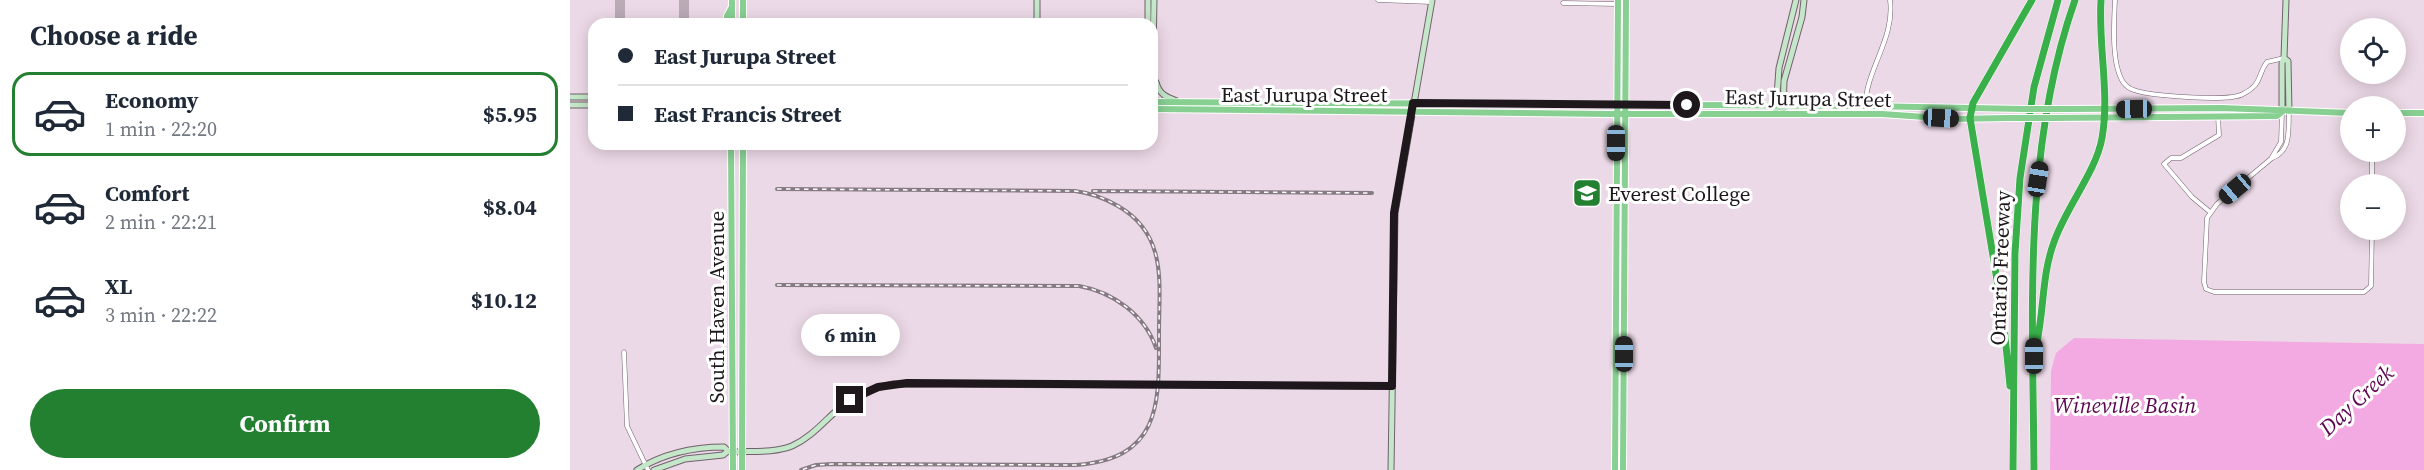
<!DOCTYPE html>
<html lang="en">
<head>
<meta charset="utf-8">
<style>
	:root { --surface:#fff; --page:#f6f6f7; --text:#1f2937; --muted:#747a83; --line:#e0e1e3; --accent:#238031 }
	body { margin:0; font-family:"Source Serif 4",serif; background:var(--page); color:var(--text); height:100vh; display:flex; flex-direction:column; font-size:22px; white-space:nowrap }
	* { box-sizing:border-box; margin:0 }
	p { font-size:20px; color:var(--muted) }
	.icon { flex:none; width:33px; height:33px; fill:none; stroke:currentColor; stroke-width:2; stroke-linecap:round; stroke-linejoin:round }
	.map { position:relative; flex:1; overflow:hidden }
	.sheet { display:flex; flex-direction:column; background:var(--surface); width:570px }
	.sheet>* { flex:none }
	.guide { position:absolute; left:18px; top:18px; width:570px; height:132px; border-radius:18px; box-shadow:0 3px 15px #0003; display:grid; align-content:center; height:132px; padding:0 30px; background:var(--surface) }
	.tools { position:absolute; left:1770px; top:18px; display:grid; gap:12px }
	.tools a { display:grid; place-items:center; width:66px; height:66px; border-radius:50%; background:var(--surface); box-shadow:0 3px 15px #0003; font-size:30px }
	.end { position:absolute; width:27px; height:27px; margin:-14px; border:8px solid #1e181d; background:#fff; box-shadow:0 0 0 3px #fff }
	.from { border-radius:50% }
	.bubble { position:absolute; height:42px; border-radius:21px; background:var(--surface); box-shadow:0 3px 15px #0003; font-size:20px; font-weight:700; line-height:42px; text-align:center }
	.car { position:absolute; width:18px; height:36px; margin:-18px -9px; border-radius:8px; box-shadow:0 0 4px 2px #0007; background:linear-gradient(#222 24%,#8ab4d8 0 40%,#222 0 76%,#8ab4d8 0 86%,#222 0) }
	.guide b { display:flex; align-items:center; gap:21px; height:57px; font-size:22px }
	.guide b+b { border-top:2px solid var(--line) }
	.guide i { width:15px; height:15px; background:var(--text) }
	ul { padding:0; list-style:none }
	li { display:flex; align-items:center; gap:18px; height:84px; margin:0 12px 9px; padding:0 18px; border:3px solid transparent; border-radius:18px }
	li div { flex:1 }
	li b { display:block; font-size:22px }
	li em { font-style:normal; font-weight:700 }
	li.active { border-color:var(--accent) }
	li>.icon { width:54px; height:54px; stroke-width:1.5 }
	h2 { padding:0 30px; font-size:27px; line-height:72px }
	.cta { display:flex; gap:12px; margin-top:auto; padding:12px 30px }
	.cta a { flex:1; height:69px; border-radius:36px; background:var(--accent); color:#fff; font-size:24px; font-weight:700; line-height:69px; text-align:center }
	main { display:flex; flex:1; min-height:0 }
	.map>svg:first-child { display:block }
	.water { fill:#f3a9e1 }
	.lines { fill:none; stroke-linecap:round; stroke-linejoin:round }
	.taxiway { stroke:#b9aab5; stroke-width:10 }
	.street-casing { stroke:#72616d; stroke-width:5 }
	.secondary-casing { stroke:#72616d; stroke-width:7 }
	.primary-casing { stroke:#fff; stroke-width:8 }
	.highway-casing { stroke:#fff; stroke-width:8 }
	.street { stroke:#fff; stroke-width:4 }
	.secondary { stroke:#c3e7c8; stroke-width:5 }
	.primary { stroke:#88cf92; stroke-width:6 }
	.highway { stroke:#38af49; stroke-width:7 }
	.rail-casing { stroke:#867a83; stroke-width:4 }
	.rail { stroke:#fff; stroke-width:1.5; stroke-dasharray:4.5; stroke-linecap:butt }
	.primary-bridge-casing { stroke:#fff; stroke-width:8; stroke-linecap:butt }
	.primary-bridge { stroke:#88cf92; stroke-width:6 }
	.route { stroke:#1e181d; stroke-width:8 }
	.labels { text-anchor:middle; dominant-baseline:central; stroke-width:6; stroke-linejoin:round; paint-order:stroke }
	.street-label { font-size:21px; fill:#1e181d; stroke:#fff }
	.poi-label { font-size:21px; fill:#1e181d; stroke:#fff; text-anchor:start }
	.water-label { font-size:22px; font-style:italic; fill:#5d0451; stroke:#fff }
</style>
</head>
<body>
<main>
<section class="sheet">
<h2>Choose a ride</h2>
<ul>
<li class="active"><svg class="icon" aria-label="car" viewBox="0 0 24 24"><path d="M5 17H2v-5l4-1 3-4h7l3 4 3 1v5h-3M9 17h6M6 11h13"/><circle cx="7" cy="17" r="2"/><circle cx="17" cy="17" r="2"/></svg><div><b>Economy</b><p>1 min · 22:20</p></div><em>$5.95</em></li>
<li><svg class="icon" aria-label="car" viewBox="0 0 24 24"><path d="M5 17H2v-5l4-1 3-4h7l3 4 3 1v5h-3M9 17h6M6 11h13"/><circle cx="7" cy="17" r="2"/><circle cx="17" cy="17" r="2"/></svg><div><b>Comfort</b><p>2 min · 22:21</p></div><em>$8.04</em></li>
<li><svg class="icon" aria-label="car" viewBox="0 0 24 24"><path d="M5 17H2v-5l4-1 3-4h7l3 4 3 1v5h-3M9 17h6M6 11h13"/><circle cx="7" cy="17" r="2"/><circle cx="17" cy="17" r="2"/></svg><div><b>XL</b><p>3 min · 22:22</p></div><em>$10.12</em></li>
</ul>
<div class="cta"><a>Confirm</a></div>
</section>
<div class="map">
<svg width="1854" height="470" viewBox="0 0 1854 470">
	<rect width="100%" height="100%" fill="#ecd9e7"/>
	<path class="water" d="M1504,338l350,6v126h-374l1,-99 5,-18z"/>
	<g class="lines">
		<path class="taxiway" d="M50,24v-24
			M114,24v-24"/>
		<g class="street-casing">
			<path id="street" d="M808,0l53,2
				M1545,0c-1,22 -4,63 8,82 3,4 7,7 11,8 16,6 96,12 109,4 20,-10 14,-19 24,-32l17,-4
				M993,3l55,1
				M1295,106c2,-39 30,-67 25,-106
				M1719,112c-1,17 3,39 -17,46l-55,46 -10,14 -3,64 2,7 8,3h150l7,-6 1,-56
				M1702,157l9,-15 1,-30
				M1802,184v-32
				M1640,212l-18,-15 -28,-33 7,-6h10l38,-23 -1,-19
				M54,352l3,74 21,44"/>
		</g>
		<g class="secondary-casing">
			<path id="secondary" d="M467,24v-24
				M578,24v-24
				M1714,58l4,3 1,51
				M586,82c3,12 10,15 21,19
				M0,97h24
				M0,105h24
				M582,106l2,-106
				M1206,110l3,-42 17,-68
				M1712,112v-49l2,-5 2,-58
				M1213,114l1,-33 18,-64 2,-17
				M163,452c19,-1 41,1 59,-6 24,-11 37,-32 58,-46 13,-8 29,-13 43,-16l499,2
				M67,470c27,-17 55,-23 87,-23l4,4
				M84,470l31,-11 38,-4 5,-4
				M821,470l4,-257 37,-213"/>
		</g>
		<g class="primary-casing">
			<path id="primary" d="M157,24v-8l5,-9
				M162,24v-24
				M173,24v-24
				M582,102l713,4 159,3
				M582,109l456,5h274l72,5 54,-1
				M1499,109l152,-1 129,5
				M1826,113h28
				M1483,118l224,-2 5,-4
				M161,144l2,326
				M172,470l1,-326
				M1045,470l3,-470
				M1053,470l3,-470"/>
		</g>
		<g class="highway-casing">
			<path id="highway" d="M1467,342c7,-33 5,-68 17,-100 12,-35 42,-70 48,-104 8,-45 -4,-92 -1,-138
				M1440,386l-7,-70 -33,-198 3,-15 59,-103
				M1443,470l2,-217 5,-75 14,-91 24,-87
				M1464,470c-1,-156 -12,-320 41,-470"/>
		</g>
		<use href="#street" class="street"/>
		<use href="#secondary" class="secondary"/>
		<use href="#primary" class="primary"/>
		<use href="#highway" class="highway"/>
		<g class="rail-casing">
			<path id="rail" d="M207,189l298,2c16,2 29,7 43,15 50,29 41,77 41,126 0,70 4,127 -84,133l-243,-1 -16,1 -15,5
				M523,191l279,2
				M207,285l302,1c34,6 66,29 77,62"/>
		</g>
		<use href="#rail" class="rail"/>
		<g class="primary-bridge-casing">
			<path id="primary-bridge" d="M1454,109h45
				M1438,118h45"/>
		</g>
		<use href="#primary-bridge" class="primary-bridge"/>
	</g>
	<g class="lines">
		<path class="route" d="M280,400l28,-13 29,-4 485,3 2,-173 19,-110 274,2"/>
	</g>
	<defs>
		<g id="university-square" transform="scale(1.5)"><rect x="-9" y="-9" width="18" height="18" rx="4" fill="#238031" stroke="#fff"/><path d="M0-5L7-2L0 1L-7-2ZM-4 1L0 2.5L4 1V4Q0 6-4 4Z" fill="#fff"/></g>
	</defs>
	<g fill-rule="evenodd">
		<use href="#university-square" x="1017" y="193"/>
	</g>
	<g class="labels">
		<g class="street-label">
			<text x="734" y="94">East Jurupa Street</text>
			<text transform="translate(1238 98) rotate(1)">East Jurupa Street</text>
			<text transform="translate(1430 268) rotate(-88)">Ontario Freeway</text>
			<text transform="translate(146 307) rotate(-90)">South Haven Avenue</text>
		</g>
		<g class="poi-label">
			<text x="1038" y="193">Everest College</text>
		</g>
		<g class="water-label">
			<text transform="translate(1786 400) rotate(-43)">Day Creek</text>
			<text x="1555" y="405">Wineville Basin</text>
		</g>
	</g>
</svg>
<div class="tools">
<a><svg class="icon" aria-label="locate" viewBox="0 0 24 24"><circle cx="12" cy="12" r="6"/><path d="M12 2v4M12 18v4M2 12h4M18 12h4"/></svg></a>
<a>+</a>
<a>−</a>
</div>
<i class="end from" style="left:1117px;top:105px"></i>
<i class="end" style="left:280px;top:400px"></i>
<div class="bubble" style="left:231px;top:314px;width:99px">6 min</div>
<i class="car" style="left:1564px;top:109px;rotate:269deg"></i>
<i class="car" style="left:1371px;top:118px;rotate:93deg"></i>
<i class="car" style="left:1046px;top:143px;rotate:180deg"></i>
<i class="car" style="left:1468px;top:179px;rotate:9deg"></i>
<i class="car" style="left:1665px;top:189px;rotate:230deg"></i>
<i class="car" style="left:1054px;top:354px;rotate:0deg"></i>
<i class="car" style="left:1464px;top:356px;rotate:0deg"></i>
<div class="guide">
<b><i class="from"></i>East Jurupa Street</b>
<b><i></i>East Francis Street</b>
</div>
</div>
</main>
</body>
</html>
